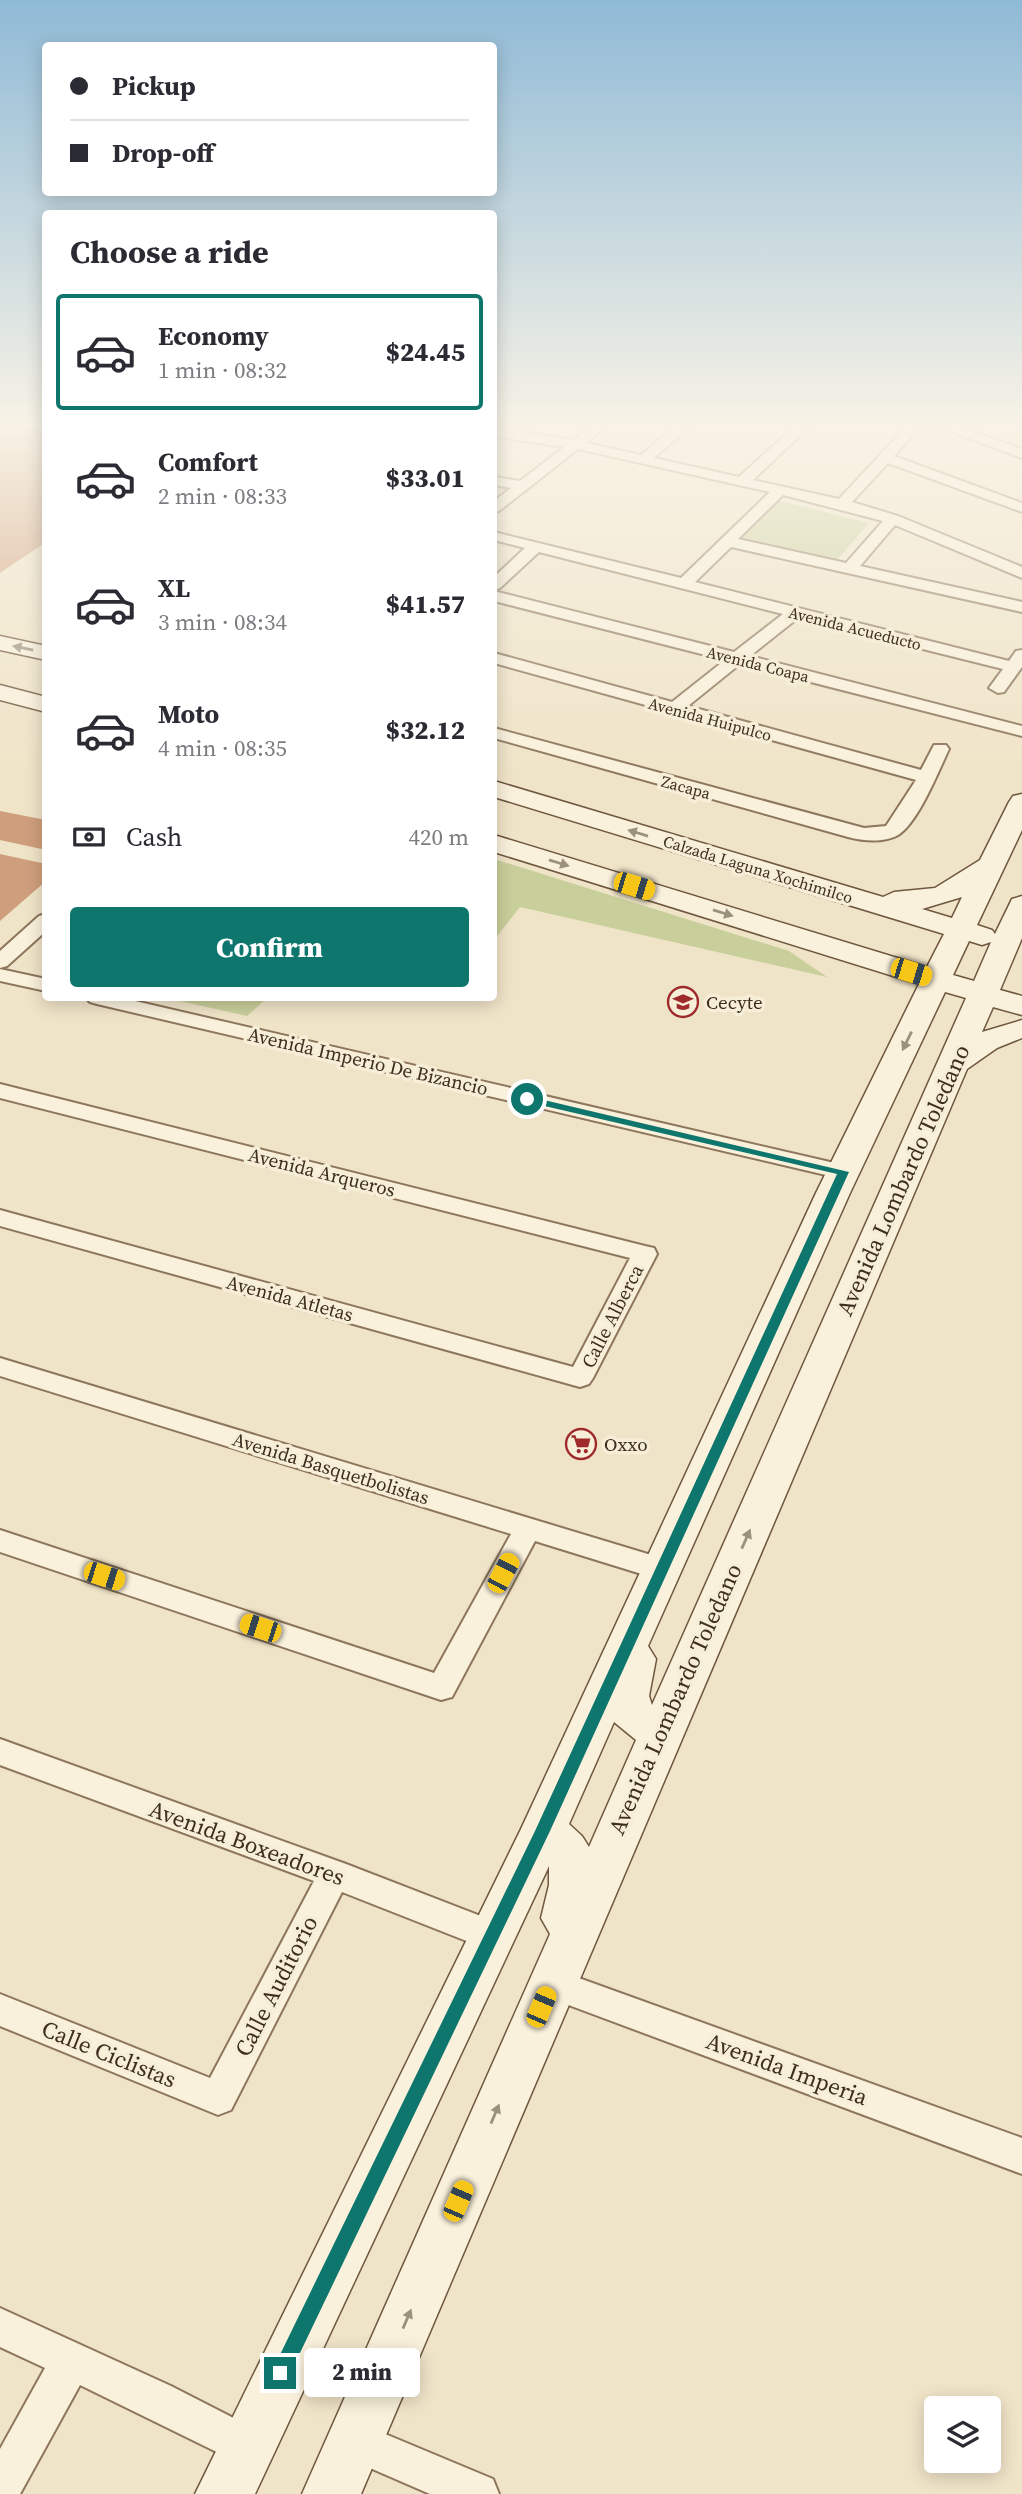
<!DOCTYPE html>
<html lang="en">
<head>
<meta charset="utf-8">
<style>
	:root { --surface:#fff; --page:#f2f2f3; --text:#2b2b33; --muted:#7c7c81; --line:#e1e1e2; --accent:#0f766e }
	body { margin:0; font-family:"Source Serif 4",serif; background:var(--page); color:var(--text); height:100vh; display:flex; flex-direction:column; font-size:26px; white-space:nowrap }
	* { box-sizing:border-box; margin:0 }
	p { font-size:23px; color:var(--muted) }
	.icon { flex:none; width:38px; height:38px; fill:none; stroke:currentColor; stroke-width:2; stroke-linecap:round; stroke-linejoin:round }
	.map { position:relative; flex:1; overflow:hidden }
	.drawer { position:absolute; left:42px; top:210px; width:455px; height:791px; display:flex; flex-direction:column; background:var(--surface); border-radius:7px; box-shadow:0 4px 18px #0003 }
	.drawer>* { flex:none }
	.guide { position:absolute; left:42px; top:42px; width:455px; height:154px; border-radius:7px; box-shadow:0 4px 18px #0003; display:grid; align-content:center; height:154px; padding:0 28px; background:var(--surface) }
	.buttons { position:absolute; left:924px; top:2396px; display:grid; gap:14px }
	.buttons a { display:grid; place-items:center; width:77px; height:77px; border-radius:7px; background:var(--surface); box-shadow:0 4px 18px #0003; font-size:35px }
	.end { position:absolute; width:32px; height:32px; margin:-16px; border:9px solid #0f766e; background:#fff; box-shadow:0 0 0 4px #fff }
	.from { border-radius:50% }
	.bubble { position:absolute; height:49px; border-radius:7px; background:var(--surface); box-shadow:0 4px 18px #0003; font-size:23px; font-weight:800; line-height:49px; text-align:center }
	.car { position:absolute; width:21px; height:42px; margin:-21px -10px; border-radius:9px; box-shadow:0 0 5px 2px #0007; background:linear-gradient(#f5c518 24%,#345 0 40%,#f5c518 0 76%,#345 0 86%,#f5c518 0) }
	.guide b { display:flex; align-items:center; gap:24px; height:66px; font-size:26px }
	.guide b+b { border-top:2px solid var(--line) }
	.guide i { width:18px; height:18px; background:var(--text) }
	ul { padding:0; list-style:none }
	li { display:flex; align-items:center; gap:21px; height:116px; margin:0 14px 10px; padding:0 14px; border:4px solid transparent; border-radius:7px }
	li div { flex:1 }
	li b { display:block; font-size:26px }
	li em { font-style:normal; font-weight:800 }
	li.current { border-color:var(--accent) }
	li>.icon { width:63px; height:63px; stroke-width:1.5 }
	h2 { padding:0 28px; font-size:32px; line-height:84px }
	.pay { display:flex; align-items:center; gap:18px; height:77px; padding:0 28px; font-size:26px }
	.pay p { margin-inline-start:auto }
	.cta { display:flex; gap:14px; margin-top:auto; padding:14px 28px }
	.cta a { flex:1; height:80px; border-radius:7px; background:var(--accent); color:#fff; font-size:28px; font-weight:800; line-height:80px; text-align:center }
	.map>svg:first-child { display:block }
	.green { fill:#c9cf9b }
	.building { fill:#cf9f7d }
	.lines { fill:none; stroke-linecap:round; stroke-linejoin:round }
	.street-casing { stroke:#8d765c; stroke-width:4 }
	.secondary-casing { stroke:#6f573f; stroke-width:3 }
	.street { fill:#faf1dc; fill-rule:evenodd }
	.secondary { fill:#faf1dc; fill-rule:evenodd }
	.oneway { fill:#9c907e }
	.route { fill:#0f766e }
	.labels { text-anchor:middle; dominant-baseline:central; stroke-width:7; stroke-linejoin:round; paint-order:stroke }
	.far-street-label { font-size:16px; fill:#3d2e20; stroke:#f7eed8 }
	.poi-label { font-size:19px; fill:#3d2e20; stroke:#f7eed8; text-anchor:start }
	.street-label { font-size:19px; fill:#3d2e20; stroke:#f7eed8 }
	.near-street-label { font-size:23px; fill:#3d2e20; stroke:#f7eed8 }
</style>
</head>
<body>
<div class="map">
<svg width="1022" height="2494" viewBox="0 0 1022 2494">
	<rect width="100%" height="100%" fill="#f0e4c8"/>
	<path class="green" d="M777,500l92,23 -36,42 -104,-23z
		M494,859l295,92 38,26 -307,-70 -26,33z
		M166,998h101l-20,18z"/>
	<path class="building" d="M0,424l46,6v112l-46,31z
		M0,811l46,9v30l-46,-10z
		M0,854l46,10v17l-46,40z"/>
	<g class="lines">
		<g class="street-casing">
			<path id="street" d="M594,424h15l-23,19 55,12 37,-31h15l-39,34 85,19 58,-53h15l-59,56 86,19 70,-75h14l-29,32 128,47v9l-134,-49 -36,39 46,14 124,51v11l-127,-53 -35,41 162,36v10l-291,-65 -36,35 314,79 7,-10 6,-1v17l-18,25 -6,1 -9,-5 14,-19 -205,-51 -48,38 272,70v10l-282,-72 -52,42 233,64 13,-25h12l3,4c-10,21 -31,74 -51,86 -14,8 -35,6 -50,2l-354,-99v-10l370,100 22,-2 30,-46 -422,-117v-10l178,49 53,-42 -231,-59v-10l240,61 49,-38 -244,-62 -39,36 -6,2v-13l31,-29 -31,-8v-8l187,46 89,-86 -192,-43 -79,62 -5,1v-11l17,-13 -17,-3v-8l26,4 44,-34 -70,-11v-8l79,12zM783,495l100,26 -37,42 -108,-24z
				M931,424h20l71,25v9z
				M46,914v17l-39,35 -7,2v-17l39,-35z
				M0,969l46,10v12l-46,-10z
				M86,998h36l721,167 8,2 4,5 -4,5 -8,2 -746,-175 -7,-2z
				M0,1084l645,162 9,2 3,6 -64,124 -4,6 -9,3 -580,-161v-16l573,157 57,-109 -630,-160z
				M0,1358l661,200 10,3 4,8 -4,8 -10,3 -126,-39 -83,156 -11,3 -441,-148v-22l434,143 77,-139 -511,-158z
				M0,1739l346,125 158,61 5,11 -5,11 -12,4 -150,-59 -111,218 -13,5 -218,-89v-32l210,84 104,-197 -314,-116z
				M551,1968l471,170v36l-483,-180 -5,-11 5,-11z
				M0,2308l171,78 88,45 6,14 -6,14 -14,6 -14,-6 -151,-74 -60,109h-20v-45l45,-81 -45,-21z
				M354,2421l139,58 6,15h-69l-90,-39 -6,-14 6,-14z"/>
		</g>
		<g class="secondary-casing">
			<path id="secondary" d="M0,636l46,10v14l-46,-10z
				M0,685l46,12v15l-46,-12z
				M494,781l389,116 11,-5 41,-4 45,-28 29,-58 4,-6 9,-2v36l-45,95 15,5 3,4 17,-35 10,-3v42l-22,52 22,6v19l-29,-8 -11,25 40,-12v18l-25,10 -30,21 -606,1425h-59l248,-560 -9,-16 8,-33v-19l-294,628h-60l326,-665 295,-636 103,-209 -425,-132v-17l433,132 17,-33 -450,-137zM962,897l-10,21 -30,-9zM969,941l13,4 9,-3 -17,39 -21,-6zM945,992l21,6 -314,707 -3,-9 7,-37 -8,-13 202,-453zM614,1722l22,18 -47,107 -7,-11 -13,-12z"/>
		</g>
		<use href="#street" class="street"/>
		<use href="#secondary" class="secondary"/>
	</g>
	<defs><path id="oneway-solid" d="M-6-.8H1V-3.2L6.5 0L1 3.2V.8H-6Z" transform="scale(1.75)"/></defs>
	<g class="oneway">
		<use href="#oneway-solid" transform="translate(23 648) rotate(-168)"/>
		<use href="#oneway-solid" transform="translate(638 833) rotate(-163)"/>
		<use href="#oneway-solid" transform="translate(559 863) rotate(17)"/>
		<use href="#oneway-solid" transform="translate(723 913) rotate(17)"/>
		<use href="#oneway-solid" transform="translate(907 1041) rotate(116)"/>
		<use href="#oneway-solid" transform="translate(746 1539) rotate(-66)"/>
		<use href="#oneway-solid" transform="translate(495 2114) rotate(-67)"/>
		<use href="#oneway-solid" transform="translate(407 2319) rotate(-67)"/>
	</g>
	<linearGradient id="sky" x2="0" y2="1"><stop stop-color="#8fbad6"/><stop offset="0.55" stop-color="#f8f3e6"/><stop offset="1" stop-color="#f8f3e6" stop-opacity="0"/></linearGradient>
	<rect width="1022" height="773" fill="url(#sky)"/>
	<path class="route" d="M527,1096l322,76 -299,659 -263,549 -7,2 -6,-2 -3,-7 3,-6 261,-536 302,-657 -314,-73 -1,-2z"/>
	<defs>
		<g id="school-ring" transform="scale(1.575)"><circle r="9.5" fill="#f7eed8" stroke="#9e2a2b" stroke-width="1.5"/><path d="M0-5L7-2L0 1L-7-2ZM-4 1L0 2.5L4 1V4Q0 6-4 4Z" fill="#9e2a2b"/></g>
		<g id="supermarket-ring" transform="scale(1.575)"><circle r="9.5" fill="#f7eed8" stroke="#9e2a2b" stroke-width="1.5"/><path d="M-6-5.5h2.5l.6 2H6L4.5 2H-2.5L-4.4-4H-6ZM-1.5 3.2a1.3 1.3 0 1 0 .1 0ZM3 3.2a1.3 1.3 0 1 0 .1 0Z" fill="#9e2a2b"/></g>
	</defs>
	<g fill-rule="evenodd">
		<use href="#school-ring" x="683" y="1002"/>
		<use href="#supermarket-ring" x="581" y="1444"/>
	</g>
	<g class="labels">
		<g class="far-street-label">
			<text transform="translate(855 628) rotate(14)">Avenida Acueducto</text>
			<text transform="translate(758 664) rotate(14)">Avenida Coapa</text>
			<text transform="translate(710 719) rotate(15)">Avenida Huipulco</text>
			<text transform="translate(686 787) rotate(15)">Zacapa</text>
			<text transform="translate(758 869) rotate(17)">Calzada Laguna Xochimilco</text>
		</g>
		<g class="poi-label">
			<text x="706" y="1002">Cecyte</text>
			<text x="604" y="1444">Oxxo</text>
		</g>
		<g class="street-label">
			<text transform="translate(368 1061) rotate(13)">Avenida Imperio De Bizancio</text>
			<text transform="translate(322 1172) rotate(14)">Avenida Arqueros</text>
			<text transform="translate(290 1298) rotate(15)">Avenida Atletas</text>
			<text transform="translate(612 1316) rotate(-63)">Calle Alberca</text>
			<text transform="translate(331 1468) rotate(17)">Avenida Basquetbolistas</text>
		</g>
		<g class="near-street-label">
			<text transform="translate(903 1180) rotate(-66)">Avenida Lombardo Toledano</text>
			<text transform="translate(675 1699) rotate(-66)">Avenida Lombardo Toledano</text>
			<text transform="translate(247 1843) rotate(20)">Avenida Boxeadores</text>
			<text transform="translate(276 1986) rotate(-63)">Calle Auditorio</text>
			<text transform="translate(109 2054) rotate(22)">Calle Ciclistas</text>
			<text transform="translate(787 2069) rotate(20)">Avenida Imperia</text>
		</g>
	</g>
</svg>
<div class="buttons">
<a><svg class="icon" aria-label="layers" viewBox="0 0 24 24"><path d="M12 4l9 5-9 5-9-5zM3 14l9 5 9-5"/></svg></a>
</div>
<i class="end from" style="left:527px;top:1099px"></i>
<i class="end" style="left:280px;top:2373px"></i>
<div class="bubble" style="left:304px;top:2348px;width:116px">2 min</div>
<i class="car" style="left:634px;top:886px;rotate:107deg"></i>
<i class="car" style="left:911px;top:972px;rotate:107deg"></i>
<i class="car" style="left:503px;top:1573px;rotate:28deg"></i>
<i class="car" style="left:104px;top:1576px;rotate:108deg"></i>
<i class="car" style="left:260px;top:1628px;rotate:288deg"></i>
<i class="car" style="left:541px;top:2007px;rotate:23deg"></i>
<i class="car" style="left:458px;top:2201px;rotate:23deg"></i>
<div class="guide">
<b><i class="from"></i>Pickup</b>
<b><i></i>Drop-off</b>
</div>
<section class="drawer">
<h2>Choose a ride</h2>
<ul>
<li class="current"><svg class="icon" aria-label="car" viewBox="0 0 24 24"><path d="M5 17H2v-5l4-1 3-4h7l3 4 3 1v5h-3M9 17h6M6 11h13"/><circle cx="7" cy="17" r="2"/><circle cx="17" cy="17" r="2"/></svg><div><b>Economy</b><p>1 min · 08:32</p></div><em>$24.45</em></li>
<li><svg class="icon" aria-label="car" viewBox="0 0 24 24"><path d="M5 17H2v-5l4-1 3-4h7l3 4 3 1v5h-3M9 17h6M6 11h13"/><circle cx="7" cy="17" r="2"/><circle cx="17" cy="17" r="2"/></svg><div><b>Comfort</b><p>2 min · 08:33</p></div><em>$33.01</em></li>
<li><svg class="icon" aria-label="car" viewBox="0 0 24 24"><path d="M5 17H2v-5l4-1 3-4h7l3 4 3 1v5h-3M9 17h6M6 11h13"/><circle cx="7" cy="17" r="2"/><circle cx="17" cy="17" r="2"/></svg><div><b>XL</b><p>3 min · 08:34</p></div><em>$41.57</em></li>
<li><svg class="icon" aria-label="car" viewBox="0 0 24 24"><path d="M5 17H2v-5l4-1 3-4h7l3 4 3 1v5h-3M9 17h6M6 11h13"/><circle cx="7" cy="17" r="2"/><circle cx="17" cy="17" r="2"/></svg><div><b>Moto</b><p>4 min · 08:35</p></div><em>$32.12</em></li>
</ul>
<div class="pay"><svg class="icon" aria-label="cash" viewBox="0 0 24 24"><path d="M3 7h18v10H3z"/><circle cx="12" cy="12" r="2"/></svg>Cash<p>420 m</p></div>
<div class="cta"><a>Confirm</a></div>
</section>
</div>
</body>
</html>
